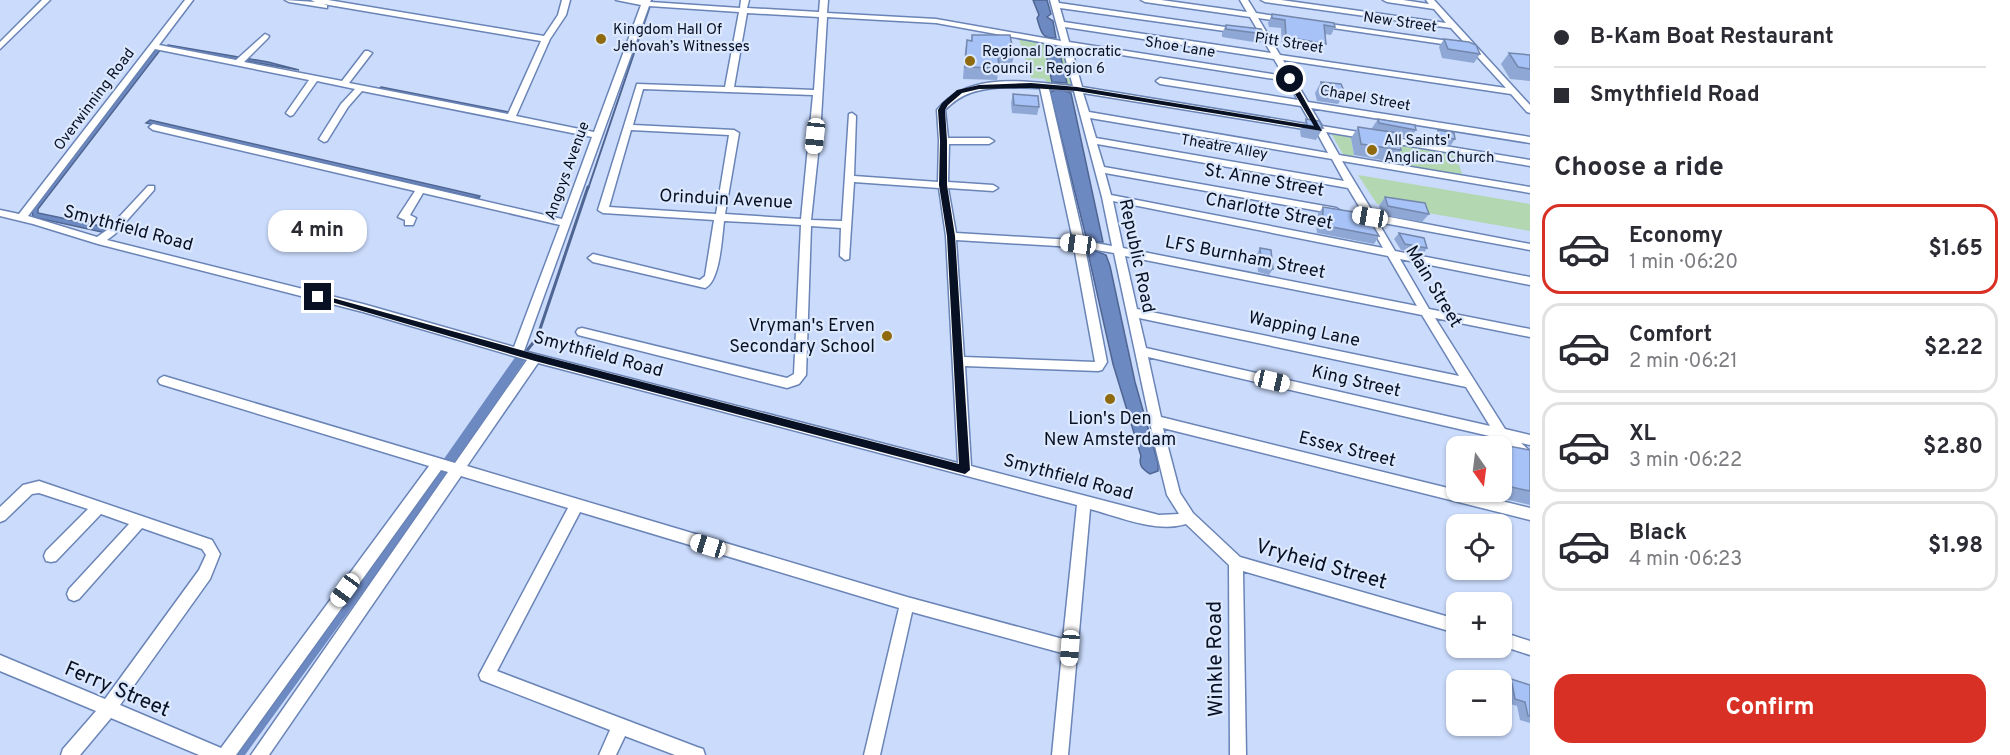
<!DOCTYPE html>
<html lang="en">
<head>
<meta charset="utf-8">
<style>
	:root { --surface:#fff; --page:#f7f7f7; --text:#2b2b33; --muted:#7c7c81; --line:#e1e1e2; --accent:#d93025 }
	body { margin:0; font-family:Overpass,sans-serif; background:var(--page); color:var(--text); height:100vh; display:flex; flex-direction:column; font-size:22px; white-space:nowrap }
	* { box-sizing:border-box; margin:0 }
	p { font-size:20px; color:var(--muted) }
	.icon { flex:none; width:33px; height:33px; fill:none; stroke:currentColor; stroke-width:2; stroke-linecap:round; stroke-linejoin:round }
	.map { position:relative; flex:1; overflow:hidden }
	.details { display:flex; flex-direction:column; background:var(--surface); width:480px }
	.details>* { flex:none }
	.banner { display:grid; align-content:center; height:132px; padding:0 24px; background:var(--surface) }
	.needle { width:39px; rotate:166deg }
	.fabs { position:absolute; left:1446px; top:436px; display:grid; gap:12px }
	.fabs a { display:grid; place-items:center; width:66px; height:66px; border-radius:12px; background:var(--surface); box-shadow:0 2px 4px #0004; font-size:30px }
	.end { position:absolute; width:27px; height:27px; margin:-14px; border:8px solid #081023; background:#fff; box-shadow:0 0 0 3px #fff }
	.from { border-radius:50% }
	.bubble { position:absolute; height:42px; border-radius:18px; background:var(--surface); box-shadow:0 2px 4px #0004; font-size:20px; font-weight:700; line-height:42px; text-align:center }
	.car { position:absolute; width:18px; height:36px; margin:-18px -9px; border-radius:8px; box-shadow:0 0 4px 2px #0007; background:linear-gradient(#fff 24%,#345 0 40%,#fff 0 76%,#345 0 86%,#fff 0) }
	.banner b { display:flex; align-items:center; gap:21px; height:57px; font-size:22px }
	.banner b+b { border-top:2px solid var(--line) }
	.banner i { width:15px; height:15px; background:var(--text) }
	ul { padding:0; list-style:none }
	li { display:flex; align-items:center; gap:18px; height:90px; margin:0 12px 9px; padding:0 12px; border:3px solid var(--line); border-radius:18px }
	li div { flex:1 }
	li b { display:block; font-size:22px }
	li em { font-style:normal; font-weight:700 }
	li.active { border-color:var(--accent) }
	li>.icon { width:54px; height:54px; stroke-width:1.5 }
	h2 { padding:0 24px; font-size:27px; line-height:72px }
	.action { display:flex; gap:12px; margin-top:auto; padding:12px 24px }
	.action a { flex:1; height:69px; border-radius:18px; background:var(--accent); color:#fff; font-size:24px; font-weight:700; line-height:69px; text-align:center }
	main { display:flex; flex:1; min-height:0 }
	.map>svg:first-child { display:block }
	.green { fill:#b3d7b1; fill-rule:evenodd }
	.water { fill:#6d89c2; stroke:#4f6592; stroke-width:1.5 }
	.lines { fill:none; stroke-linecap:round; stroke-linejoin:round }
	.stream-far1 { stroke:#4f6592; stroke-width:2 }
	.stream { stroke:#4f6592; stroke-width:3 }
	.canal { fill:#6d89c2; fill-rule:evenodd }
	.minor-casing { stroke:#6a84b6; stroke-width:3 }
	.minor { fill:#fff; fill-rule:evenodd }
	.wall { fill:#8fa7d4 }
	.building { fill:#a6c2f7; stroke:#7488ad; stroke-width:1.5 }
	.route { fill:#081023 }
	.poi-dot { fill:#8f6a0e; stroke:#dce8fe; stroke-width:2 }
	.labels { text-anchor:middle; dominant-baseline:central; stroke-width:4.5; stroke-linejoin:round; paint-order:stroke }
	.far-street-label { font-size:15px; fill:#081023; stroke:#dce8fe }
	.far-poi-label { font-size:15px; fill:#081023; stroke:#dce8fe; text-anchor:start }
	.street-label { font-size:18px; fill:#081023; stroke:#dce8fe }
	.poi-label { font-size:18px; fill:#081023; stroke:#dce8fe; text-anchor:end }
	.near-street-label { font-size:21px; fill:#081023; stroke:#dce8fe }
</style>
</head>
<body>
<main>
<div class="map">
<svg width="1530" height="755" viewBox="0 0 1530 755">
	<rect width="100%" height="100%" fill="#cadbfc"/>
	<path class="green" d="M1019,39l42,6 11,41 -25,-2 -2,-5 -14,-1z
		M1331,133l124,21 8,22 -119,-20zM1351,138l38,6 4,19 -39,-6z
		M1358,175l172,29v27l-153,-27z"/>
	<path class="water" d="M1033,0h14l4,14 -4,3 6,4 3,17c-15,1 -15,-7 -19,-20l2,-3z
		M1047,44l9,2 3,4 8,33 -15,-1 -8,-37z
		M168,45l100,17 31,8 -133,-23z
		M156,49h5l-123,160v4l72,15 -4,5 -73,-16 -1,-6z
		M381,87l128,25 -3,2 -127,-25z
		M1059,89l12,4 32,149h-15l-2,-5 -36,-145z
		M150,120l330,76 -1,2 -7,-1 -326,-74z
		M1093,250l13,5 4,11 25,116 23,81v8l-8,3c-7,-5 -12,-8 -9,-18l-28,-92 -25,-111z"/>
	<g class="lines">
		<path class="stream-far1" d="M588,189l64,-189"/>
		<path class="stream" d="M520,359l17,-21 51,-151"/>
		<path class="canal" d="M520,355l4,1 1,3 -1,3 -119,172 -160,221h-16l2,-5 166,-224 119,-170z"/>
		<g class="minor-casing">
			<path id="minor" d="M42,0h8l-50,49v-7z
				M185,0h8l-34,45 77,15 29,-26 4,2 -1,2 -24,24 98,19 23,-30h3l4,2 -23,30 159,31 33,-73 -218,-37h4v4l-38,-6 -4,-2 30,2 -4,-2h17l216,36 14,-21 4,-15h8l-4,15 -16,24 -34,77 78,16 47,-127 -25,-5h35l-1,2 90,6 1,-8h8l-2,8 72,4 1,-12h8l-1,13 109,6 125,22 -11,-41h8l1,3 180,26 4,2 -4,2 -179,-25 4,14 207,31 -21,-36 -105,-15 -4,-2h20l86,12 -7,-12h8l8,13 31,5 4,2 -4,2 -29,-4 22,37 226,33 -55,-60 -186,-26 -4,-2h20l165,23 -12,-14 -47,-7 -4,-2h20l26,4 -3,-4h8l96,105v8l-3,-1 -16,-18 -228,-34 25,42 222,35v6l-219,-35 11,18 208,34v6l-204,-34 13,23 191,32v6l-188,-32 32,53 156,30v6l-152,-28 17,29 135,26v8l-130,-26 29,50 101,20v8l-95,-19 70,111 25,6v10l-9,-2 9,8v13l-5,-1 -27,-25 -350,-81 13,60 295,73v2h9l65,16v12l-367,-92 17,65 13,20 47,44 216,62v14l-213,-62 3,184h-16l-1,-190 -43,-41c-31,9 -66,-7 -96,-15l-22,246h-16l10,-102 -150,-41 -32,143h-16l35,-147 -319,-96 -83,159 200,76 6,2 2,6h-30l-50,-19 -9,19h-17l11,-25 -129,-50 -2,-5 89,-167 -107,-32 -192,279h-18l197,-283 -7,-2 -205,285h-37l-88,-37 -31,37h-19l2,-6 33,-38 -96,-40v-16l105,44 94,-129 7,-15 -4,-6 -60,-21 -63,71 -5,2 -5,-2 -2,-5 2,-5 60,-65 -28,-10 -45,47 -5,1 -5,-1 -2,-5 2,-5 42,-42 -49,-16 -7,1 -27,26 -5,2v-15l23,-22 16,-4 173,59 8,14 -10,25 -90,126 101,43 208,-282 -269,-82 -2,-3 2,-3 4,-2 291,87 72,-103 -164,-48 -265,-68 -65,-20 -33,-8v-6l19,4zM649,6l90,6 -14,75 -88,-3 -39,126 5,3 111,7 -9,56 -5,4 -107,-26 -5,4 5,4 112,26c15,-6 17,-51 19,-67l77,4 -7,149 -7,4 -205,-50 -4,1 -2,3 2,3 209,53 12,-4 7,-9 5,-149 30,2 -1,28 5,4 4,-1 5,-77 85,6 7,48 12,227 -434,-112zM747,13l72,4 -5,73 -80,-3zM827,17l109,6 126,23 11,40c-45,-4 -104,-16 -136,24l2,31 -1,41 -84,-6 2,-60 -4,-3 -3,1 -7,107 -31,-1 9,-84zM1065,27l209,32 10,17 -215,-34zM1071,47l216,34 11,19 -138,-22 -4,3 4,3 141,22 11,19 -230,-38zM155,49l154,31 -23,33 4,3 3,-1 24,-34 38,8 -14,15 -22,35 5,3 3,-1 21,-34 14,-16 230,46 -30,82 -409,-95 -4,3 4,3 262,61 -17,26 7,3v5h8l3,-7 -6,-3 13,-22 137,32 -46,122 -151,-43 -256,-64 8,-6 39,-44v-4h-6l-41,44 -10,7 -69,-21zM1003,87l37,1 33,152 -117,-7 -8,-45 45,3 5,-3 -5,-3 -45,-3 1,-38h40l5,-3 -5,-3h-41l-3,-28c17,-18 35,-21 58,-23zM643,89l170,6 -12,124 -76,-5 14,-81 -5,-3 -101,-5zM1049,89l25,2 28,106 10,49 -28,-5zM1083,93l233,38 12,22 -239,-41zM1090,118l242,41 12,22 -248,-43zM631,130l98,5 -13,79 -107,-7zM1097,144l251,44 15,25 -3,3 7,4 16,28 -272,-53 -6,-22 231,41 5,-3 -5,-3 -232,-41zM1113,201l275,55 29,50 -294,-58zM956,240l118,7 21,115 -131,-5zM1085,248l29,5 42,197 11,45 12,19 -20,1 -188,-49 -6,-100 133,5 4,-1 5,-8zM1125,256l297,59 37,61 -322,-67zM1139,318l327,69 24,39 -344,-78zM538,363l539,142 -14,134 -156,-42 -440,-131z
				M1316,22l140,20 4,2 -4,2 -137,-20 -4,-2z
				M1502,632l28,9v14l-28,-9z"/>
		</g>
		<use href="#minor" class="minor"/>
	</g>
	<path class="wall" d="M1272,14l63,13 -4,8 -6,-1 1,10 -5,8 -39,-6 -1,-18 -12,-1 -1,-4z
		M1226,25l38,9 -4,9 -38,-6v-4z
		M972,35l42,21 -3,11 -12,-1 -2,14 -34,-1 2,-28 2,-11 4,1z
		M1444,39l36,15 -6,9 -32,-5 -3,-11z
		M1509,53l21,2v26l-20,-2 -9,-15z
		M1321,82l24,11 -7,11 -21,-3 -2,-8z
		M1013,94l26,13 -2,8 -25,-2 -1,-10z
		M1306,119l17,9 -7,12 -15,-3 -1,-6z
		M1378,119l38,11 -6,8 -12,-2 3,14 -8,12 -39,-7 -3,-17 7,-11 14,2v-1z
		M1438,130l17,9 -4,6 -16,-3 -1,-6z
		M1385,197l44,17 -7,8 -41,-7 -2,-9z
		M1323,207l56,29 -5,8 -57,-11 -1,-9 2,-3v-7z
		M1399,233l28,15 -4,6 -22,-4 -7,-11z
		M1260,248l13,21 -4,6 -11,-3 -1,-18z
		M1497,444l33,6v55l-46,-11 -1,-2h19v-45h-9z
		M1511,679l19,6v38l-10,-3 -3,-14 -10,-3 -4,-20z"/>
	<path class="building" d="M1272,14l62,9 1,4 -11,-2 2,19 -40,-7 -1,-17 -13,-2z
		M1226,25l35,4 3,5 -38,-5z
		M972,35h38l4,21 -16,-1 1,13 -34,-1 2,-27 5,1z
		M1444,39l25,3 7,3 4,9 -32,-5z
		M1509,53l21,2v14l-12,-2z
		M1321,82l20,2 4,9 -21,-3z
		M1013,94l25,2 1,11 -25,-2z
		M1306,119l13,2 4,7 -16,-3z
		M1378,119l37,6 1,5 -37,-7z
		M1358,127l39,6 4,17 -40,-6z
		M1438,130l16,3 1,6 -16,-3z
		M1385,197l40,6 4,11 -41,-8z
		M1323,207l43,7 13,22 -57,-11 -1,-8h2z
		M1399,233l25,5 3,10 -22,-4z
		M1260,248l11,2 2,19 -11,-2z
		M1497,444l33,6v41l-28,-6v-38h-5z
		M1511,679l19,6v31h-2l-3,-14 -10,-3z"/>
	<path class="route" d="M1290,77l3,2 29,52 -245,-40 -46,-3 -52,1 -17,4 -14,12 -3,5 2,31v44l8,51 15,234 -5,4 -430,-113 -221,-64 4,-3 217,60 424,110 -12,-228 -8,-51 1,-44 -2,-31 4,-7 15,-13 22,-5 52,-2 46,4 237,39 -28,-47z"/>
	<g class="poi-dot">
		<circle cx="601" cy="39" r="6"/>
		<circle cx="970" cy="61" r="6"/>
		<circle cx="1372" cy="150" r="6"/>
		<circle cx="887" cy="336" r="6"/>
		<circle cx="1110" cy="399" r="6"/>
	</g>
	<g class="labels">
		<g class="far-street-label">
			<text transform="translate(1400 23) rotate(8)">New Street</text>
			<text transform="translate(1289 44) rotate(9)">Pitt Street</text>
			<text transform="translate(1180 48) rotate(9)">Shoe Lane</text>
			<text transform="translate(1365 99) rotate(10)">Chapel Street</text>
			<text transform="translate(95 100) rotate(-53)">Overwinning Road</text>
			<text transform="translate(1224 148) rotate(10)">Theatre Alley</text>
			<text transform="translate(568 171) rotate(-70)">Angoys Avenue</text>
		</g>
		<g class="far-poi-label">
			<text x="613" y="30">Kingdom Hall Of<tspan x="613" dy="17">Jehovah’s Witnesses</tspan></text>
			<text x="982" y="52">Regional Democratic<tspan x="982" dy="17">Council - Region 6</tspan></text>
			<text x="1384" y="141">All Saints'<tspan x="1384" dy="17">Anglican Church</tspan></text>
		</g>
		<g class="street-label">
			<text transform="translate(1264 181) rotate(10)">St. Anne Street</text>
			<text transform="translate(726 200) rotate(3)">Orinduin Avenue</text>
			<text transform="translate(1269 212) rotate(11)">Charlotte Street</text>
			<text transform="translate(128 229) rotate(15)">Smythfield Road</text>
			<text transform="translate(1136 256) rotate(78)">Republic Road</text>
			<text transform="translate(1245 258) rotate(11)">LFS Burnham Street</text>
			<text transform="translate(1433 287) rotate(59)">Main Street</text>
			<text transform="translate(1304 330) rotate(12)">Wapping Lane</text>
			<text transform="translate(598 355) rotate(15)">Smythfield Road</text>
			<text transform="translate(1356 382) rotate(13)">King Street</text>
			<text transform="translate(1347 450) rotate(14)">Essex Street</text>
			<text transform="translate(1068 478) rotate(15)">Smythfield Road</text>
		</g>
		<g class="poi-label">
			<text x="875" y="326">Vryman's Erven<tspan x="875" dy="21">Secondary School</tspan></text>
			<text x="1110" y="419" text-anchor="middle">Lion's Den<tspan x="1110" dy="21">New Amsterdam</tspan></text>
		</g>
		<g class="near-street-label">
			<text transform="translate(1321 565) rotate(16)">Vryheid Street</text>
			<text transform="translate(1216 659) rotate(-91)">Winkle Road</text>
			<text transform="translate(117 690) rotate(23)">Ferry Street</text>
		</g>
	</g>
</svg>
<div class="fabs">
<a><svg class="needle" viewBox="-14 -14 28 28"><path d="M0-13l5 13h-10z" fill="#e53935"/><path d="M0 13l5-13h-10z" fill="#7c7c81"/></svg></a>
<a><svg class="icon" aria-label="locate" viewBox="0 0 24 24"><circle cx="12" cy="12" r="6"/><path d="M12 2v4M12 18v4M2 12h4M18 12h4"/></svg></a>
<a>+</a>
<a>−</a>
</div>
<i class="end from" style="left:1290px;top:79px"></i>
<i class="end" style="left:318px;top:297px"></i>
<div class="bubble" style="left:268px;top:210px;width:99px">4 min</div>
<i class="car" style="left:815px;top:136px;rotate:186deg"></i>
<i class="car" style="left:1370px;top:217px;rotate:280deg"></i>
<i class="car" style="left:1078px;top:244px;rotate:278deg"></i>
<i class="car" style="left:1272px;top:381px;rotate:103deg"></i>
<i class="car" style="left:708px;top:546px;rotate:287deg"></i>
<i class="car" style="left:345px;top:590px;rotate:216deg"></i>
<i class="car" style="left:1070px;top:648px;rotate:185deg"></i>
</div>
<section class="details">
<div class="banner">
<b><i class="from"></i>B-Kam Boat Restaurant</b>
<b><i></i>Smythfield Road</b>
</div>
<h2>Choose a ride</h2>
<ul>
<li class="active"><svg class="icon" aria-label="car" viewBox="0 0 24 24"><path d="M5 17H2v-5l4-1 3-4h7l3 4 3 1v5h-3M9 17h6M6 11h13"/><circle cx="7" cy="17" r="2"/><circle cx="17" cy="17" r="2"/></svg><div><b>Economy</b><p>1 min · 06:20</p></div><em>$1.65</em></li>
<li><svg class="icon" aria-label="car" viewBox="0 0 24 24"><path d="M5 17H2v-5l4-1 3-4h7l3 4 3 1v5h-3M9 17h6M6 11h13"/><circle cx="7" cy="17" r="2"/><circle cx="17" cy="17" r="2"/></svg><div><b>Comfort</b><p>2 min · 06:21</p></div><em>$2.22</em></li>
<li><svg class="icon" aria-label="car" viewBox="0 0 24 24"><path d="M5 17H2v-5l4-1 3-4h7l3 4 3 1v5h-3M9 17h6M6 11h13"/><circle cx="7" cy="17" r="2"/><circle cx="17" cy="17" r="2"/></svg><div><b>XL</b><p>3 min · 06:22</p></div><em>$2.80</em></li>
<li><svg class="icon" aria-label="car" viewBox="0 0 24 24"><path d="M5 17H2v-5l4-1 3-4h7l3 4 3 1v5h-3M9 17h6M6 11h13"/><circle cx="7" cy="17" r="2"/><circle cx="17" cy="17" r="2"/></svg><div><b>Black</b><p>4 min · 06:23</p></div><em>$1.98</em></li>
</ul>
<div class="action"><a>Confirm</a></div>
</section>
</main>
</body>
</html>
